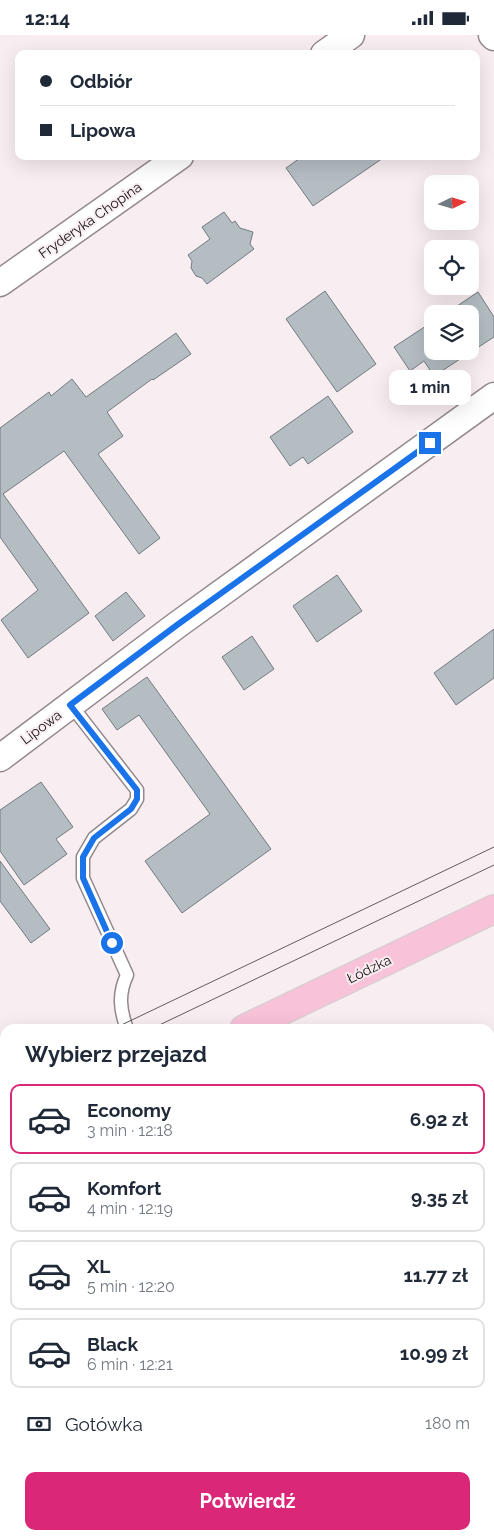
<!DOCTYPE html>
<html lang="pl">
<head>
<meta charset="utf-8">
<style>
	:root { --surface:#fff; --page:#f6f6f7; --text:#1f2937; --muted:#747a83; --line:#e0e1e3; --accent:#db2777 }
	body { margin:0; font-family:Raleway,sans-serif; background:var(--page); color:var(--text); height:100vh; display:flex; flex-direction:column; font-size:19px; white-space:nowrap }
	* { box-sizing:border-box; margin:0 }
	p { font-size:16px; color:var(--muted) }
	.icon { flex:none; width:28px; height:28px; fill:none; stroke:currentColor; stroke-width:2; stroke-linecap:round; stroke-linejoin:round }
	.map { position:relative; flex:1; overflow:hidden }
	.side { position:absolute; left:0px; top:989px; width:495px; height:516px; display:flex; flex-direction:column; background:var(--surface); border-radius:15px 15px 0 0; box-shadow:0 5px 20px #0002 }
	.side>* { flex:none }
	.hud { position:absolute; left:15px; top:15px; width:465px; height:110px; border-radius:10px; box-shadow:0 5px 20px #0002; display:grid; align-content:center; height:110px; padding:0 25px; background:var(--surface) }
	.needle { width:32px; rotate:85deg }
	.controls { position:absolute; left:424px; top:140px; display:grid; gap:10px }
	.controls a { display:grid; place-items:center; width:55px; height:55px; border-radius:10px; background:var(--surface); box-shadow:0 5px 20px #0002; font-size:25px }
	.end { position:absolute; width:22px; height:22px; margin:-11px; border:6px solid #1a73e8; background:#fff; box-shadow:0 0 0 2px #fff }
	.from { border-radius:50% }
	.bubble { position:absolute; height:35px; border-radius:10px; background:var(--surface); box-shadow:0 5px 20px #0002; font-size:16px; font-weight:700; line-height:35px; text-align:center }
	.hud b { display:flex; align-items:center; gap:18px; height:48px; font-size:19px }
	.hud b+b { border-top:1px solid var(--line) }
	.hud i { width:12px; height:12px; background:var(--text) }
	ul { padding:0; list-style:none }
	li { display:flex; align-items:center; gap:15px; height:70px; margin:0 10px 8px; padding:0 15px; border:2px solid var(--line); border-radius:10px }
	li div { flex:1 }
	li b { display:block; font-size:19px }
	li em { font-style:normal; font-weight:700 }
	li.on { border-color:var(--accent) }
	li>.icon { width:45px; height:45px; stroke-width:1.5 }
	h2 { padding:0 25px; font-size:22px; line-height:60px }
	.pay { display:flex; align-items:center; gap:12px; height:55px; padding:0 25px; font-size:19px }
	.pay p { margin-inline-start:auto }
	.primary-button { display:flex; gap:10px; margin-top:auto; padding:10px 25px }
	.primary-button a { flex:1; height:58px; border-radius:10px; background:var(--accent); color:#fff; font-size:20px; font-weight:700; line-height:58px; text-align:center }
	.status { display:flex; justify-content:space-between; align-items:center; height:35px; padding:0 25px; background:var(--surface); direction:ltr }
	.status svg { height:14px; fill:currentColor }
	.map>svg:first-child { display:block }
	.building { fill:#b3bdc2; stroke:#727b80 }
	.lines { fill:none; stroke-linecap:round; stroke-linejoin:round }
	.lane-casing { stroke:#93898d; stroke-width:15 }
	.street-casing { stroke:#93898d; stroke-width:29 }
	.primary-casing { stroke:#d0d0d0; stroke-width:30 }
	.lane { stroke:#fff; stroke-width:12 }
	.street { stroke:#fff; stroke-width:26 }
	.primary { stroke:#f8c2d9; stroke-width:28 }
	.tram { stroke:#635d5f; stroke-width:1 }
	.route { stroke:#1a73e8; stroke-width:6 }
	.labels { text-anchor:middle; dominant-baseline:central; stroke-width:4; stroke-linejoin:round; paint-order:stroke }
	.street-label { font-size:14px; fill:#151213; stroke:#f8edf1 }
</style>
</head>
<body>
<div class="status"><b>12:14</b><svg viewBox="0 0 49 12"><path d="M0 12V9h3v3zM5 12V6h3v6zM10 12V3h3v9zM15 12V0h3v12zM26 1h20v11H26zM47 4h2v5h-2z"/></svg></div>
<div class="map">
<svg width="494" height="1504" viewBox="0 0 494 1504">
	<rect width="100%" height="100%" fill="#f8edf1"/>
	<path class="building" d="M303,121h83l-73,50 -27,-38z
		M224,177l8,11 3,-2 5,7 13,4 -3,12 4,5 -47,35 -5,-6 -6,-2 -5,-8 1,-7 -4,-6 22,-16 -8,-12z
		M325,256l51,73 -39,28 -51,-73z
		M478,257l16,25v20l-60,39 -10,-15 -14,10 -16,-24 38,-25v29h38v-37h-25z
		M176,298l15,21 -38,26 -1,-1 -45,33 16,24 -25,18 62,84 -21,16 -75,-103 -61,43 86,119 -61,45 -27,-38 37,-30 -38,-53v-109l49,-36 2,4 21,-17 14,18z
		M328,361l25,36 -45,32 -5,-7 -13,9 -20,-29z
		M337,540l25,36 -45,31 -24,-36z
		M126,557l19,24 -32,25 -18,-25z
		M494,594v49l-38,27 -22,-32z
		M252,601l22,33 -30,21 -22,-33z
		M147,642l124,172 -89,64 -37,-52 65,-47 -71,-99 -22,15 -15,-21z
		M41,747l32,45 -17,12 11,15 -43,31 -24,-34v-41z
		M0,826l50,68 -19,14 -31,-42z"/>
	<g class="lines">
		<g class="lane-casing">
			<path id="lane" d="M71,670l66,85v9l-6,10 -37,29 -11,19v21l44,97c-9,19 -7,35 0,54
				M221,1504l5,-4"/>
		</g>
		<g class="street-casing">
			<path id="street" d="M492,0l2,2
				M324,19l27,-19
				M0,248l180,-127
				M0,723l177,-133 317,-229
				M0,1435l5,7
				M49,1500l3,4"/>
		</g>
		<g class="primary-casing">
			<path id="primary" d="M244,994l250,-120
				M0,1112l5,-2"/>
		</g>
		<use href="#lane" class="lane"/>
		<use href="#street" class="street"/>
		<use href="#primary" class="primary"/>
		<path class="tram" d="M113,994l381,-182
			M151,994l343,-164
			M0,1048l5,-3
			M0,1066l5,-2"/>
	</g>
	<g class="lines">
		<path class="route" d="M112,908l-29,-65v-21l11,-19 37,-29 6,-10v-9l-67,-85 107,-80 253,-182"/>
	</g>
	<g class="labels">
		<g class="street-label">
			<text transform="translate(90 185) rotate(-35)">Fryderyka Chopina</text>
			<text transform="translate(41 692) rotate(-37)">Lipowa</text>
			<text transform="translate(369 934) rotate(-26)">Łódzka</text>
		</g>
	</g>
</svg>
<div class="controls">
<a><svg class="needle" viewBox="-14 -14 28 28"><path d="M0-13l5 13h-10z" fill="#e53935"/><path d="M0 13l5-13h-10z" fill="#747a83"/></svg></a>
<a><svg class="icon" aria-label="locate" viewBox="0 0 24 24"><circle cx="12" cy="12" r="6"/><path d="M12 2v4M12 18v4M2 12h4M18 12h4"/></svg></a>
<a><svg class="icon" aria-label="layers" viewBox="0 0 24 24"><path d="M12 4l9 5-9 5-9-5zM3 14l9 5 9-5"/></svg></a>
</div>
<i class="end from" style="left:112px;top:908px"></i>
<i class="end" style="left:430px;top:408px"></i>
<div class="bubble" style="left:389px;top:335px;width:82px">1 min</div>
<div class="hud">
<b><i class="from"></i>Odbiór</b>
<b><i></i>Lipowa</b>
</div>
<section class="side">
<h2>Wybierz przejazd</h2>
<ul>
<li class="on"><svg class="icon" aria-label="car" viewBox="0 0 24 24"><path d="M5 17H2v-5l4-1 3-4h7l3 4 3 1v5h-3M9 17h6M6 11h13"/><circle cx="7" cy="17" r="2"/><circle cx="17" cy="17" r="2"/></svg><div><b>Economy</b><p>3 min · 12:18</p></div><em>6.92 zł</em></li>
<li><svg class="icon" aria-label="car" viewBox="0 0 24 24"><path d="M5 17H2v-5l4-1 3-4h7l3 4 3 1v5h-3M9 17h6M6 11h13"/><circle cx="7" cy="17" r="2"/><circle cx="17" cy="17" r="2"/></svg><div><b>Komfort</b><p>4 min · 12:19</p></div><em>9.35 zł</em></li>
<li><svg class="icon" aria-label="car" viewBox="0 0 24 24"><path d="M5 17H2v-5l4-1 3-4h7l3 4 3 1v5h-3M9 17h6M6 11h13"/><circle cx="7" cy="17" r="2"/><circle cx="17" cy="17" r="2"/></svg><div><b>XL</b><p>5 min · 12:20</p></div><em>11.77 zł</em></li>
<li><svg class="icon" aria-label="car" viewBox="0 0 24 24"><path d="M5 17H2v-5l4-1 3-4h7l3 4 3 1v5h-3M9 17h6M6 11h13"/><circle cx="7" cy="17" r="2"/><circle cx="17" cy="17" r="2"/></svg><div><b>Black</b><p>6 min · 12:21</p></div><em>10.99 zł</em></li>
</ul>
<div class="pay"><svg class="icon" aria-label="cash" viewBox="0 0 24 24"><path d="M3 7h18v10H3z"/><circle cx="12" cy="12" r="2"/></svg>Gotówka<p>180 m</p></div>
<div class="primary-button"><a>Potwierdź</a></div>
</section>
</div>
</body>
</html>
